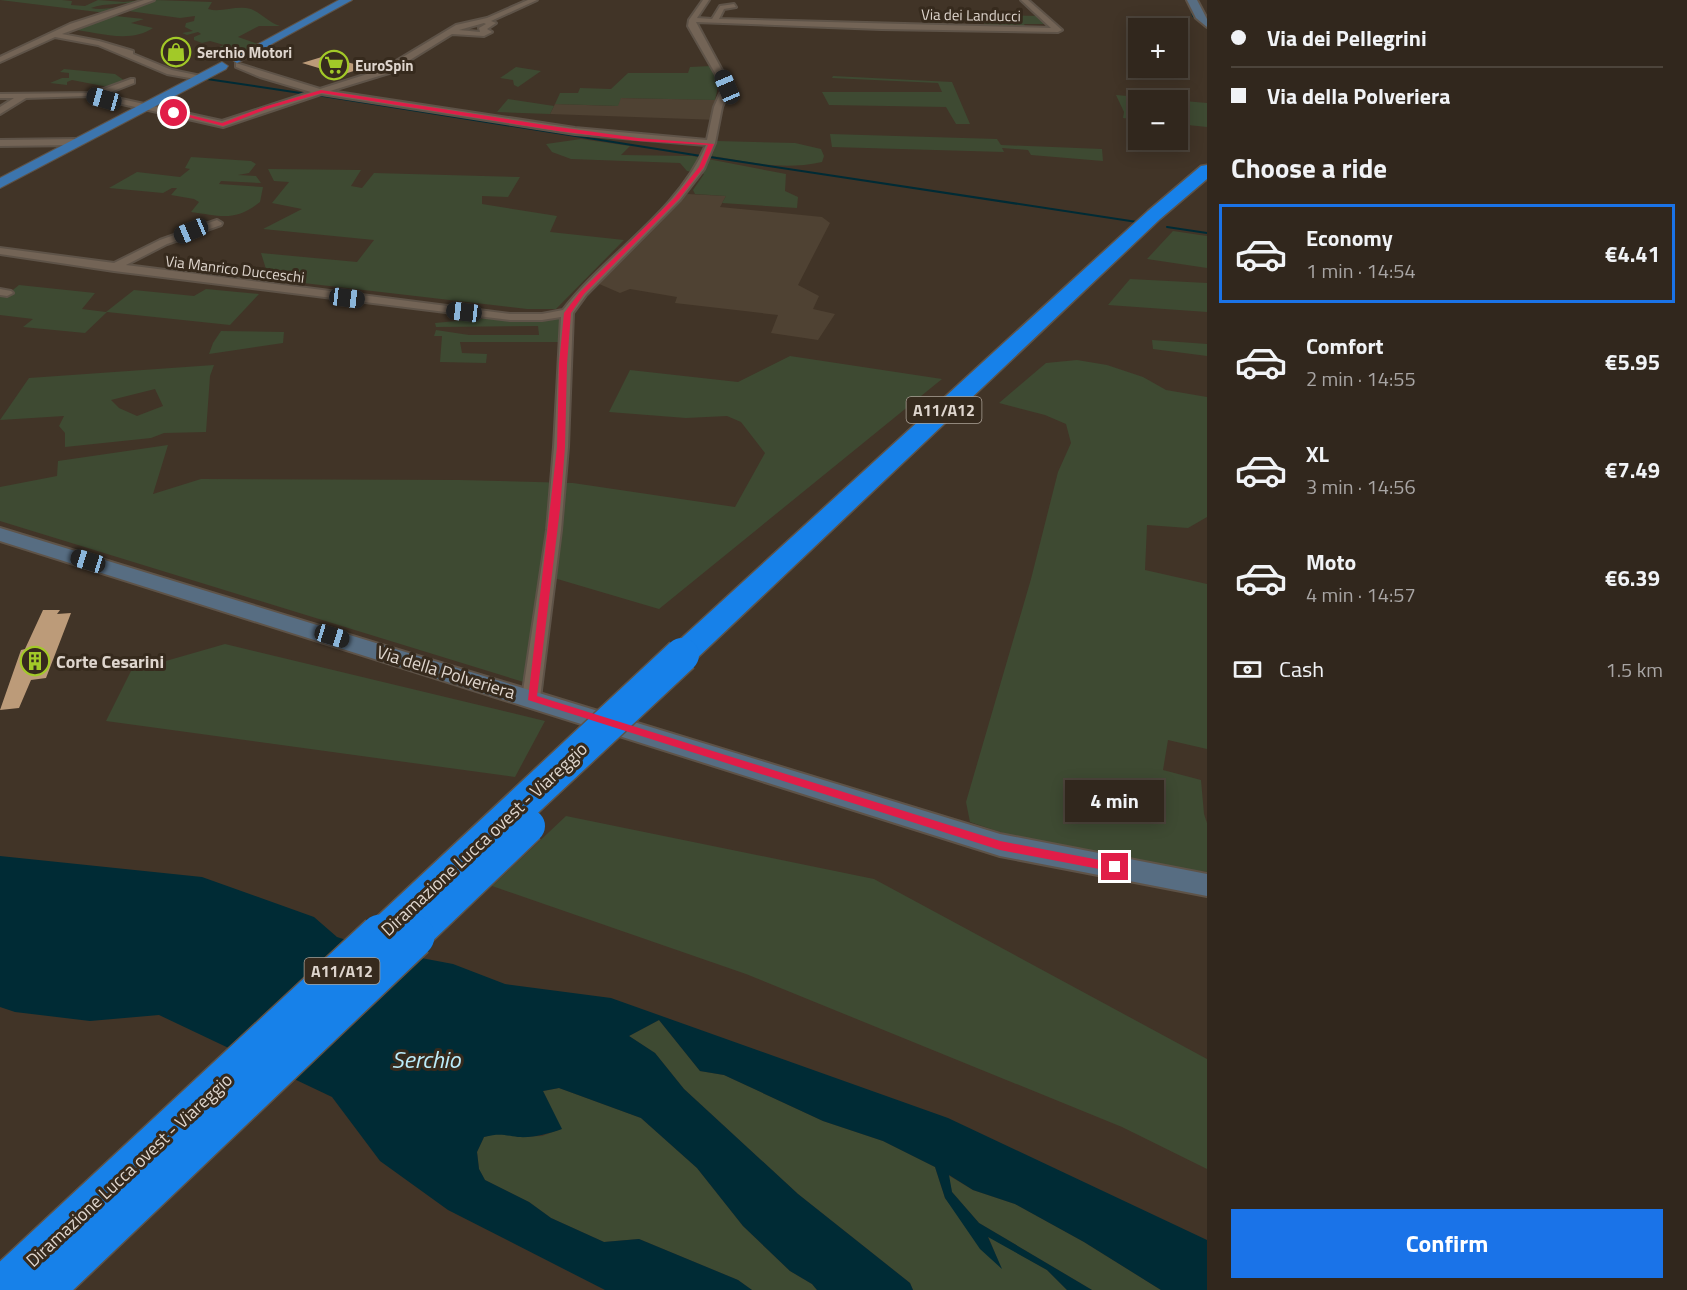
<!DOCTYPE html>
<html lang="en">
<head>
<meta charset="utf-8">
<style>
	:root { --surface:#31271d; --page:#392f26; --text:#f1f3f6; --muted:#a8a5a4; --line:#4c443b; --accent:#1a73e8 }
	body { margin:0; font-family:"Titillium Web",sans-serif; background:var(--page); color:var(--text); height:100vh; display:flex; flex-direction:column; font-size:22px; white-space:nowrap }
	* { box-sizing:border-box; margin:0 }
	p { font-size:20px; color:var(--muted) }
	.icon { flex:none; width:33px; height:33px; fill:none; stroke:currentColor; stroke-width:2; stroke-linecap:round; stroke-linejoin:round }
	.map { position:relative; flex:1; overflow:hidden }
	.drawer { display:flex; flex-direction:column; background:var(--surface); width:480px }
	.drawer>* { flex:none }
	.top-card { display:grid; align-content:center; height:132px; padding:0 24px; background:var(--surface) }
	.controls { position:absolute; left:1128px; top:18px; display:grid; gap:12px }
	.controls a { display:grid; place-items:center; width:60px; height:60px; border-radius:0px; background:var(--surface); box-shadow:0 3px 15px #0003,0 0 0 2px var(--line); font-size:30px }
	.end { position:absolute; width:27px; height:27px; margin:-14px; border:8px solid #e11d48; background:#fff; box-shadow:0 0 0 3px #fff }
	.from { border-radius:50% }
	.bubble { position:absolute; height:42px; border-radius:0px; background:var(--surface); box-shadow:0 3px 15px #0003,0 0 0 2px var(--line); font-size:20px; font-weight:700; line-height:42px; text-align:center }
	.car { position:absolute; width:18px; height:36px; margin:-18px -9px; border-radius:8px; box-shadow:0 0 4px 2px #0007; background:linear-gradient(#222 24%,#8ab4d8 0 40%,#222 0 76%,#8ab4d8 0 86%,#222 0) }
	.top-card b { display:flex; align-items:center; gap:21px; height:57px; font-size:22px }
	.top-card b+b { border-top:2px solid var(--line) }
	.top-card i { width:15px; height:15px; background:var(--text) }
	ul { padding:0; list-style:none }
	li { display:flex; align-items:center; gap:18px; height:99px; margin:0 12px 9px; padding:0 12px; border:3px solid transparent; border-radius:0px }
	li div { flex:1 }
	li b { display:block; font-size:22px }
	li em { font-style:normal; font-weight:700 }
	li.active { border-color:var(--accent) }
	li>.icon { width:54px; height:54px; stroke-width:1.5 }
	h2 { padding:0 24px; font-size:27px; line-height:72px }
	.pay { display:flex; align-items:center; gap:15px; height:66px; padding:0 24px; font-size:22px }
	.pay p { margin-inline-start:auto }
	.action { display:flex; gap:12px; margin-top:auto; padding:12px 24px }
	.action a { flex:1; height:69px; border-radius:0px; background:var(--accent); color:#fff; font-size:24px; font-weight:700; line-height:69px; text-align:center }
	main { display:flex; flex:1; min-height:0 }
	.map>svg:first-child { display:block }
	.industrial { fill:#4f4233 }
	.green { fill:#3e4a32; fill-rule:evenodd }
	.water { fill:#002b35 }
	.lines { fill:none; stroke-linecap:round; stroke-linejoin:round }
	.stream { stroke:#002b35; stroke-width:2 }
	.building { fill:#bc9b79 }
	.street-casing { stroke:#5e5348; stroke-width:4 }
	.secondary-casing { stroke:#5e5348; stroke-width:4 }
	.primary-casing { stroke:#5e5348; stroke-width:2 }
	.highway-casing { stroke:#5e5348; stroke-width:3 }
	.street { fill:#736456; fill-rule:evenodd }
	.secondary { fill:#576d82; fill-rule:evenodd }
	.primary { fill:#3c75ae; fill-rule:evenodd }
	.highway { fill:#1781e9; fill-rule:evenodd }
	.highway-bridge-far2-casing { stroke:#5e5348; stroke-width:30; stroke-linecap:butt }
	.highway-bridge-far1-casing { stroke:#5e5348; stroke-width:37; stroke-linecap:butt }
	.highway-bridge-casing { stroke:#5e5348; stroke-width:46; stroke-linecap:butt }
	.highway-bridge-far2 { stroke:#1781e9; stroke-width:27 }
	.highway-bridge-far1 { stroke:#1781e9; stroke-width:34 }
	.highway-bridge { stroke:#1781e9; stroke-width:43 }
	.route { fill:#e11d48 }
	.labels { text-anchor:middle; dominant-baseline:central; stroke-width:6; stroke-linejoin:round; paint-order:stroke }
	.far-street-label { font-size:15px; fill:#ded5cd; stroke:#362a1d }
	.far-poi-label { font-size:15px; font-weight:bold; fill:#ded5cd; stroke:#362a1d; text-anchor:start }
	.shield { fill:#362a1d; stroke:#aca298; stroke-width:1.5 }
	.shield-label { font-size:16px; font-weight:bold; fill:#ded5cd }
	.poi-label { font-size:18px; font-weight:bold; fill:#ded5cd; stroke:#362a1d; text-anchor:start }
	.street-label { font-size:18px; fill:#ded5cd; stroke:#362a1d }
	.near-water-label { font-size:24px; font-style:italic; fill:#bbedfc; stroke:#362a1d }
</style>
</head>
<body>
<main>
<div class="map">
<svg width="1207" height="1290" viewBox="0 0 1207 1290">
	<rect width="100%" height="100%" fill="#413427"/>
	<path class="industrial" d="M620,98l104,2 -5,20 -169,-6 5,-10 62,2z
		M687,194l39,2 -6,11 102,10 8,6 -32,62 21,11 -6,13 22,5 -17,26 -47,-7 7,-18 -103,-12 2,-6 -47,-8 -10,4 -23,-10z"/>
	<path class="green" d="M0,0h62l10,1 -1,4 14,1 13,-6 26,2 17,-2c-17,6 -35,2 -50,8 12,3 21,-2 33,0l-18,5z
		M155,0l57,2 -4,7c13,4 28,-4 43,0 10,4 19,14 29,17h-21l-21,11 20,7 -17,8 -13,-6 -11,2 7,-3 -14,-4 -8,2 -8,-3v-3l7,-3 -3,-2 -11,3 -5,-2 11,-2 -8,-4 1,-4 8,-2 1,-5 -15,2 -59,-8z
		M955,14l86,2 9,8h-26l3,5 -40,-1 -5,-8h-25z
		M106,15l38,4 -13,4 22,5c-23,16 -57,4 -83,1z
		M711,66l9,12 -5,22 -94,-2 -3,8 -63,-2 5,-11h18l2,-5 31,1 17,-16h60l2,-6z
		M516,67l25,4 -23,16 -4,-2 -1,-5 -13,-2z
		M64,69l51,5 10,7 -17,6 -36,-7 -5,2v3l-17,-2 12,-5h7v-5l-9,-1z
		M833,76l119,6 18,42h-14l-10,-17 -117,-2 -7,-13h120l-4,-9 -106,-5z
		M1116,95l91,8v24l-29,-3v-24h-40v20l-15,-2 1,-6z
		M508,99l46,7 -4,8 -53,-2z
		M830,134l167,5 4,6 101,4 1,12 -72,-6 -3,-5 -26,-2 2,4 -172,-5z
		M581,139l49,7 -9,9 71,1 94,18 -1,17 13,6 -1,11 -75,-5 4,-7 -31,-2 -2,-4 11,-16 -17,-3 -7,-8 -109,-4 -19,-7 -6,-8z
		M717,141l78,2 26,6 3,7 -2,6c-41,9 -70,0 -110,-6z
		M191,157l60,4 5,3 -7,9 -11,2 18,1 5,7 -40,-2 -2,3 44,3 -3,15c-25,20 -39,14 -69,10l8,-10 -5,-3 -23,-4 6,-7h-5l-9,5 -54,-5 28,-16 43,5 10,-8 -5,-1z
		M268,169l93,1 -10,16 11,2 12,-15 146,4 -12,20 -26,-1v8l75,12 -7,16 74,8 -68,69h-29l-258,-30 -8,-26 96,9 17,-22 -111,-11 39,-20 -30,-6 17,-21 -15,-1z
		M1173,231l34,5v32l-60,-9z
		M1130,279l77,4v29l-99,-7z
		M19,285l76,8 -13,16 24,3 28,-22 60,6 12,-7 53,5 -29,31 -123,-13 -22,21 -62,-6 10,-8 -33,-4v-18h4z
		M487,318h74l-2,24h-99l2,11 25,1 -1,9 -46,-1 2,-26h-8l2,-6 33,5h70l-1,-9 -102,1 -1,-4z
		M221,331l63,1 -1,11 -74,11 4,-11z
		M1152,340l55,4v12l-54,-7z
		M790,356l152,23 -283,230 -105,-31 -11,110 -543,-167v-34l57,-11 1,-15 110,-16 -15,49 48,-15 259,1 113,3 162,24 30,-54 -24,-31 -14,-6 -41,2 -77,-6 21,-42 108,12z
		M1077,360l30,5 36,12 23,13 41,7v120l-19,11 -41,-3 -2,45 62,14v165l-39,-9 -5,30 38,10 3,34 3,9v49c-79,-10 -162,-23 -237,-50l-4,-20 65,-223 27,-107 13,-29 -5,-19 -21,-9 -46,-12 47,-40z
		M214,365l-4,11 -4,56 -42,1 -13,5 -86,9v-14l-6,-7 5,-10 -64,4 29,-42zM155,389l8,17 -26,10 -18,-8 -8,-8z
		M225,644l320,77 -30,56 -409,-56 25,-50z
		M566,816l308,63 333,180v110l-85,-42 -376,-153 -254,-88z
		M659,1020l41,51 24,4 99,46 60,20 52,26 10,31 56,70 -13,-32 59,34 20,20h-154l-3,-7 -112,-89 -114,-105 -29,-36 -26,-17z
		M559,1088l82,30 56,50 46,58 47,45 22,13 5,6h-65l-14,-10 -99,-41 -35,3 -53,-24 -22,-16 -44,-22 -6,-11 -2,-17 7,-15 17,-5 17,5 24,-1 19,-7 -18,-38z
		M948,1175l25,15 42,14 69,38 77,48h-69l-113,-67 -27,-31z"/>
	<path class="water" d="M0,856l202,21 112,40 23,20 37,12 79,15 52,20 106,14 337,120 259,122v50h-46l-77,-48 -69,-38 -42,-14 -24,-15 3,17 27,31 113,67h-25l-20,-20 -59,-33 14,32 -22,-20 -35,-51 -10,-31 -52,-26 -60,-20 -99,-46 -24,-4 -41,-51 -30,16 26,17 29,36 114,105 112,89 3,7h-96l-5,-6 -22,-13 -47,-45 -46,-58 -56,-50 -82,-30 -16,3 19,38c-15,5 -28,9 -44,8 -15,-2 -18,-4 -34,0l-7,15 2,17 6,11 44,22 22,16 53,24 35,-3 99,41 14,10h-147l-157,-80 -68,-49 -48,-64 -173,-82 -69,6 -75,-9 -15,-5z"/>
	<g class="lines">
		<path class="stream" d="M1190,4l3,12 14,11
			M207,79l100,15
			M317,95l384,61
			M710,157l427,65
			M1167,227l40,6"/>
	</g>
	<path class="building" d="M325,56l40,11 -23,8 -40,-12z
		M43,610h17l-3,4 14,-1 -25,65 -15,2 -12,28 -19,2 21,-60 4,-1z"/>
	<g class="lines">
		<g class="street-casing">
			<path id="street" d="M144,0h10l-92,34 37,7 34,10v3l39,16 29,6v4l-34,-6 -69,-29 -43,-8 -55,25v-5l70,-33z
				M528,0h9l-46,21 5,2 -9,6 5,3 -8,4 -32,-2 -63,39 -59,18 245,37 132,12 7,-33 9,-20 -35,-61 1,-6 14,-20h6l-12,18 15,1 8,-13 14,-2 2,3 -12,2 -5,10 332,9 -30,-28h7l34,30 -4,2 -177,-3 -185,-7 35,65 -9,20 -7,36 -11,26 -24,31 -94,95 -13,18 -5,134 -7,83 -21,168 -3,4h-12l-3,-4 25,-168 7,-83 7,-130 -19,3h-32l-396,-49 -114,-17v-6l114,15 46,-23 57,-20 5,3 -1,2 -54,19 -41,21 384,49h32l21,-4c44,-57 114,-97 143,-165l-131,-11 -254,-40 -98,33 -136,-31 -61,2 -26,16v-7l14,-9h-14v-4l93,-1 38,-14h3v4l-31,12 119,26 89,-29 -51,-15 -24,-10v-4l84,26 63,-20 73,-44 31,-7zM484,23l2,1 -7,4 1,4 -21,-2z
				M0,140l78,-1 4,3 -4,3 -78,1z
				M0,289l11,2 2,2 -6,3 -7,-1z"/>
		</g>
		<g class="secondary-casing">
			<path id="secondary" d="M1187,0h10l10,19v8l-11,-9z
				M0,528l1000,306 207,40v22l-207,-40 -1000,-315z"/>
		</g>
		<g class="primary-casing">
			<path id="primary" d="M339,0h13l-111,61 -4,2 -6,-4z
				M222,62l6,4 -2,3 -226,119v-10z"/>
		</g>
		<g class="highway-casing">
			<path id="highway" d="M1207,165v14l-47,40 -465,441 -11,3 -11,-3 -4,-7 4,-7 475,-435 53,-45z"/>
		</g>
		<use href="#street" class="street"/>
		<use href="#secondary" class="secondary"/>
		<use href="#primary" class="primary"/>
		<use href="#highway" class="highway"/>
		<g class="highway-bridge-far2-casing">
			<path id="highway-bridge-far2" d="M680,656l4,-3"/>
		</g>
		<g class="highway-bridge-far1-casing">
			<path id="highway-bridge-far1" d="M379,938l303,-283
				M411,938l117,-112"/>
		</g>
		<g class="highway-bridge-casing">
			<path id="highway-bridge" d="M1,1290l380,-354
				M42,1290l371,-354"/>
		</g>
		<use href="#highway-bridge-far2" class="highway-bridge-far2"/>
		<use href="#highway-bridge-far1" class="highway-bridge-far1"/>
		<use href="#highway-bridge" class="highway-bridge"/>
	</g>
	<path class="route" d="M321,90l237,37 80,11 76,6 -10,23 -25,32 -95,95 -13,19 -4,51 -2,83 -5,62 -23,187 463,145 115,22 4,1v7l-4,1 -115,-22 -472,-150 29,-253 2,-83 5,-51 16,-21 95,-95 24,-30 9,-22 -70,-4 -80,-10 -236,-38 -55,16 -44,17 -51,-13 2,-2 48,12 42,-16z"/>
	<defs>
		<g id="shop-ring" transform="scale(1.5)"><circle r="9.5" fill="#362a1d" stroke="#a2c928" stroke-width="1.5"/><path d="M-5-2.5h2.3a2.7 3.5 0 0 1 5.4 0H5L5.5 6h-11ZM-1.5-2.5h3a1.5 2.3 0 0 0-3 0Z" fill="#a2c928"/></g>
		<g id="supermarket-ring" transform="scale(1.5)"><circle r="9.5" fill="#362a1d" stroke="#a2c928" stroke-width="1.5"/><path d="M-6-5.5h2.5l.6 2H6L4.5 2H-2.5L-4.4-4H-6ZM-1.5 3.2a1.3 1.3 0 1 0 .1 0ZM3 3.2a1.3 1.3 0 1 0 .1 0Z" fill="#a2c928"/></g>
		<g id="building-ring" transform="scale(1.5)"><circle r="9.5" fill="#362a1d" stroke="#a2c928" stroke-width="1.5"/><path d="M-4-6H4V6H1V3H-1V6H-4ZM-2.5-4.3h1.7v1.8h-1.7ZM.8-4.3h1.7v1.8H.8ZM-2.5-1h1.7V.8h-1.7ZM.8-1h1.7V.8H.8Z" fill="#a2c928"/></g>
	</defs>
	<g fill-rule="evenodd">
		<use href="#shop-ring" x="176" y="52"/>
		<use href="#supermarket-ring" x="334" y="65"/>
		<use href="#building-ring" x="35" y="661"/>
	</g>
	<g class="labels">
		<g class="far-street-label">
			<text transform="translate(971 15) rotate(1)">Via dei Landucci</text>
			<text transform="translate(235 269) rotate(7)">Via Manrico Ducceschi</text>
		</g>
		<g class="far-poi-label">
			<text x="197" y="52">Serchio Motori</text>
			<text x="355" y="65">EuroSpin</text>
		</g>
		<g class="shield">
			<rect x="906.5" y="397" width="75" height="26" rx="4.5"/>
			<rect x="304.5" y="958" width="75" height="26" rx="4.5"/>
		</g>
		<g class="shield-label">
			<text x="944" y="410">A11/A12</text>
			<text x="342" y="971">A11/A12</text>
		</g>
		<g class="poi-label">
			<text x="56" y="661">Corte Cesarini</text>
		</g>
		<g class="street-label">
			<text transform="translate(446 672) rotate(17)">Via della Polveriera</text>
			<text transform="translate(484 839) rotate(-43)">Diramazione Lucca ovest - Viareggio</text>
			<text transform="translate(129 1170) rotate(-43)">Diramazione Lucca ovest - Viareggio</text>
		</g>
		<g class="near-water-label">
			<text x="426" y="1059">Serchio</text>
		</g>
	</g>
</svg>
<div class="controls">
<a>+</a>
<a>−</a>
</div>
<i class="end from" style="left:174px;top:113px"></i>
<i class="end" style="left:1115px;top:867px"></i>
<div class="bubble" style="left:1065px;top:780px;width:99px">4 min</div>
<i class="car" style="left:727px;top:87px;rotate:337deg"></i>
<i class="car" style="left:104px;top:99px;rotate:286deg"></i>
<i class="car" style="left:191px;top:231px;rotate:247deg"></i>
<i class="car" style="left:347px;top:298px;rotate:97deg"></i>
<i class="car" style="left:464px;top:312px;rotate:277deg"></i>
<i class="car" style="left:88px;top:561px;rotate:287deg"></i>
<i class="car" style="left:332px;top:636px;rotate:107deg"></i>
</div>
<section class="drawer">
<div class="top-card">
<b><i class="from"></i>Via dei Pellegrini</b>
<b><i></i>Via della Polveriera</b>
</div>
<h2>Choose a ride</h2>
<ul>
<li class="active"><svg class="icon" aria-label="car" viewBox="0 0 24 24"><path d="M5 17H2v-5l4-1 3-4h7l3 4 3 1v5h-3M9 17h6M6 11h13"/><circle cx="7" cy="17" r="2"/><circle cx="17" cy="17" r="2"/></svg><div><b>Economy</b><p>1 min · 14:54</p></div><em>€4.41</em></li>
<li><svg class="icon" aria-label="car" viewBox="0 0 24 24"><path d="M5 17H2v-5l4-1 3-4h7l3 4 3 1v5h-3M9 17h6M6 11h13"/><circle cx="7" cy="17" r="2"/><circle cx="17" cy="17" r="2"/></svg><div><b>Comfort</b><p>2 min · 14:55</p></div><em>€5.95</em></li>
<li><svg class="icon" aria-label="car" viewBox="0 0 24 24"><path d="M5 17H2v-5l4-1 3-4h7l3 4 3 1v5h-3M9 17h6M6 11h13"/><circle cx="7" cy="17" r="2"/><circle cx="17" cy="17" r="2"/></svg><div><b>XL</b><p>3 min · 14:56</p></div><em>€7.49</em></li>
<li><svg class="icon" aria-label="car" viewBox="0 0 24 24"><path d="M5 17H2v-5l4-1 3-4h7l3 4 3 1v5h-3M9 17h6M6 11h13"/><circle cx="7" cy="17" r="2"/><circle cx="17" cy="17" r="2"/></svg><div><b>Moto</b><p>4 min · 14:57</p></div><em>€6.39</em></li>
</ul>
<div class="pay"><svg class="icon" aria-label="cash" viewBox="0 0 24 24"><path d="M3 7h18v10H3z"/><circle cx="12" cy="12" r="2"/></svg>Cash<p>1.5 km</p></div>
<div class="action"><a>Confirm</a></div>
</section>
</main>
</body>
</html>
